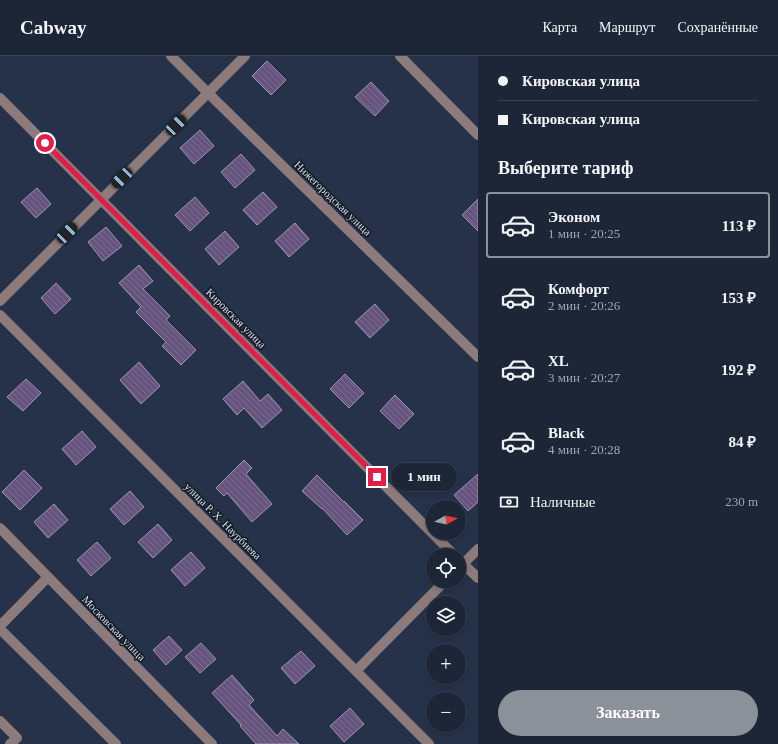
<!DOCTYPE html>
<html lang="ru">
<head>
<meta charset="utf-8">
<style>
	:root { --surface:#1c2637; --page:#252e3f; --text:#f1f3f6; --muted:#a0a5ad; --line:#3a4352; --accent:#8c9099 }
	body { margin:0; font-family:"Times New Roman",serif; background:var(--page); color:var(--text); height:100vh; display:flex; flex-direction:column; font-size:15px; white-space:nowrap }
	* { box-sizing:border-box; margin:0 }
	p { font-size:13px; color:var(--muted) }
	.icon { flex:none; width:22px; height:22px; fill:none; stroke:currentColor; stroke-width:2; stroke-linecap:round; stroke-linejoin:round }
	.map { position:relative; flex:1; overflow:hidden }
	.panel { display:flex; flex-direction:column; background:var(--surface); width:300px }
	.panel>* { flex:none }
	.hud { display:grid; align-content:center; height:88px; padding:0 20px; background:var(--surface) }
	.needle { width:26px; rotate:82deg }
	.controls { position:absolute; left:426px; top:444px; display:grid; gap:8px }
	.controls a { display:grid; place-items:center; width:40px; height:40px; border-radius:50%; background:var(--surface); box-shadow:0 2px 6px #0003,0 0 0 1px var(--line); font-size:20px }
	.end { position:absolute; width:18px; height:18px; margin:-9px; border:5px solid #e11d48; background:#fff; box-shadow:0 0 0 2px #fff }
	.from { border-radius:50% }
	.bubble { position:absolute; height:28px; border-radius:14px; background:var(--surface); box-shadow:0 2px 6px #0003,0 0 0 1px var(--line); font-size:13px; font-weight:800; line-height:28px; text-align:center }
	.car { position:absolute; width:12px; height:24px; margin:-12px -6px; border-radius:5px; box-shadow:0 0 3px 1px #0007; background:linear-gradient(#222 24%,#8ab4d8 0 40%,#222 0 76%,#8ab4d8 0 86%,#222 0) }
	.hud b { display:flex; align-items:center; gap:14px; height:38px; font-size:15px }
	.hud b+b { border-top:1px solid var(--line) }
	.hud i { width:10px; height:10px; background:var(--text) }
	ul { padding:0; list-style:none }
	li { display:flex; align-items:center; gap:12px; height:66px; margin:0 8px 6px; padding:0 12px; border:2px solid transparent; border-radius:4px }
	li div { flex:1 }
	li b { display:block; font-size:15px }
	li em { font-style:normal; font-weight:800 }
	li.selected { border-color:var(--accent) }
	li>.icon { width:36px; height:36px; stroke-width:1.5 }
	h2 { padding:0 20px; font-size:18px; line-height:48px }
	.pay { display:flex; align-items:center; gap:10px; height:44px; padding:0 20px; font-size:15px }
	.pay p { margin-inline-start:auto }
	.button { display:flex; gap:8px; margin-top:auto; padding:8px 20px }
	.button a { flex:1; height:46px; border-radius:24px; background:var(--accent); color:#fff; font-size:16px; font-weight:800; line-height:46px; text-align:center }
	header { display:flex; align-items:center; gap:24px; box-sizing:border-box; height:56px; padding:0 20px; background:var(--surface); border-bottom:1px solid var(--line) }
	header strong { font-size:19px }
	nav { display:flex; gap:22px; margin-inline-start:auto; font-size:14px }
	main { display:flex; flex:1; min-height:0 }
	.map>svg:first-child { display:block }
	.building { fill:url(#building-back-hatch); stroke:#9e93b1 }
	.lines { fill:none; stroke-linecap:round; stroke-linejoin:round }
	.minor { stroke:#8c7b7a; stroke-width:10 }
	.route { stroke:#e11d48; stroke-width:5 }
	.labels { text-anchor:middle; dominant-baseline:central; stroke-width:3; stroke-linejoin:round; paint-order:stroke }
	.street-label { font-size:11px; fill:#d7dfef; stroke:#141a24 }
</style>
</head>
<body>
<header>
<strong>Cabway</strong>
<nav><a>Карта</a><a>Маршрут</a><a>Сохранённые</a></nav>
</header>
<main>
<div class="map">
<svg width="478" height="688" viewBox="0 0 478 688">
	<defs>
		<pattern id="building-back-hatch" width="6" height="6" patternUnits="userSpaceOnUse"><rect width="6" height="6" fill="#66547e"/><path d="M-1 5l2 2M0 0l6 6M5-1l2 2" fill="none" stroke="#7b6c91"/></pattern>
	</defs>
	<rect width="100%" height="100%" fill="#253249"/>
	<path class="building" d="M267,5l19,19 -15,15 -19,-19z
		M371,26l18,19 -14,15 -20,-19z
		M200,74l14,16 -20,18 -14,-16z
		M241,98l14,16 -20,18 -14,-16z
		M37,132l14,16 -15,14 -15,-16z
		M263,136l14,15 -20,18 -14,-15z
		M195,141l14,16 -19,18 -15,-16z
		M478,143v32l-16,-16z
		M295,167l14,16 -20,18 -14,-16z
		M106,171l16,19 -19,15 -15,-19z
		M225,175l14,16 -20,18 -14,-16z
		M139,209l14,16 -10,8 27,27 -4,4 30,30 -15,15 -19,-19 4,-4 -30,-30 5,-5 -22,-24z
		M56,227l15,16 -16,15 -14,-16z
		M375,248l14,16 -19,18 -15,-16z
		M139,306l21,24 -19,18 -21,-24z
		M345,318l19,19 -15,15 -19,-19z
		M26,323l15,14 -18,18 -16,-14z
		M243,325l17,20 8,-7 14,16 -20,18 -18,-20 -7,7 -14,-16z
		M395,339l19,19 -15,15 -19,-18z
		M82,375l14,16 -20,18 -14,-16z
		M244,404l8,8 -6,6 26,30 -20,18 -25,-29 -3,3 -8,-8z
		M24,414l18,18 -22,22 -18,-18z
		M478,418v28l-10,9 -14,-16z
		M317,419l27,27v-1l19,19 -16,15 -25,-27v1l-20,-18z
		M130,435l14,16 -20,18 -14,-16z
		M54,448l14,16 -20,18 -14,-16z
		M158,468l14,16 -19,18 -15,-16z
		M97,486l14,16 -20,18 -14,-16z
		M191,496l14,16 -20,18 -14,-16z
		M169,580l13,14 -16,15 -13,-15z
		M201,587l15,16 -16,14 -15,-16z
		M301,595l14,15 -20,18 -14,-16z
		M232,619l22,25 -5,5 28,31 6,-7 16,15h-43l-16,-18 1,-1 -29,-32z
		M350,652l14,16 -20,18 -14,-16z"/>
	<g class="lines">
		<path class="minor" d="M171,0l37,37 270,264
			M400,0l78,79
			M0,42l454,457
			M0,245l245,-245
			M0,259l429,429
			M0,472l212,216
			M459,504l19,18
			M459,512l19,-19
			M0,570l48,-49
			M0,573l116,115
			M356,615l89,-90
			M0,665l17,17 -7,6"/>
	</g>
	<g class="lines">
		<path class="route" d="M45,87l332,334"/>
	</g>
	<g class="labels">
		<g class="street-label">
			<text transform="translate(333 142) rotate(44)">Нижегородская улица</text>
			<text transform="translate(236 262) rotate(45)">Кировская улица</text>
			<text transform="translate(223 465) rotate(45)">улица Р. Х. Наурбиева</text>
			<text transform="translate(114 572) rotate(46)">Московская улица</text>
		</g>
	</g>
</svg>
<div class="controls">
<a><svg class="needle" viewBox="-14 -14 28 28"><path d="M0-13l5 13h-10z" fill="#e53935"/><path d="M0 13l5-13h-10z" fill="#a0a5ad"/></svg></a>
<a><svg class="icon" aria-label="locate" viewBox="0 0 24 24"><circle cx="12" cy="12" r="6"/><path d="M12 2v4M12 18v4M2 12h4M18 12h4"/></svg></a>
<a><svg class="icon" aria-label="layers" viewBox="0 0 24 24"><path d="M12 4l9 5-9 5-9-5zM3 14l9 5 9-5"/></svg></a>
<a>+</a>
<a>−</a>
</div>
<i class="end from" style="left:45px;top:87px"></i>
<i class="end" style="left:377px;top:421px"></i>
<div class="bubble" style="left:391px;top:407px;width:66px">1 мин</div>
<i class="car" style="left:176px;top:69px;rotate:45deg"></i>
<i class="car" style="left:122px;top:122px;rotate:225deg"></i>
<i class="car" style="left:67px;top:177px;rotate:45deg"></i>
</div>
<section class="panel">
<div class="hud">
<b><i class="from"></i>Кировская улица</b>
<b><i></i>Кировская улица</b>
</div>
<h2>Выберите тариф</h2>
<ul>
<li class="selected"><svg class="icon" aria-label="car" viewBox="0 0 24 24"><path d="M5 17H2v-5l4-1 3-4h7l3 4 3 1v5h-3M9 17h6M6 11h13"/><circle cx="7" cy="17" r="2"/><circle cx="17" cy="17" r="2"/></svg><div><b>Эконом</b><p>1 мин · 20:25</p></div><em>113 ₽</em></li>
<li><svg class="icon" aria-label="car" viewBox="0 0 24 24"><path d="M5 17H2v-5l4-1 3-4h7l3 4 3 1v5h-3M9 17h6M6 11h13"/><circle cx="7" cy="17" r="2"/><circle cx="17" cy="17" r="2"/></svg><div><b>Комфорт</b><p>2 мин · 20:26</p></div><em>153 ₽</em></li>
<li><svg class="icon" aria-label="car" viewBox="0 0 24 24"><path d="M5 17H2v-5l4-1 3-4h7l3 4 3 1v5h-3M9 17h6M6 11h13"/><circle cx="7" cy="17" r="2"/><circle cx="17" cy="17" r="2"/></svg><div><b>XL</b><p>3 мин · 20:27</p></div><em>192 ₽</em></li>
<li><svg class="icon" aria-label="car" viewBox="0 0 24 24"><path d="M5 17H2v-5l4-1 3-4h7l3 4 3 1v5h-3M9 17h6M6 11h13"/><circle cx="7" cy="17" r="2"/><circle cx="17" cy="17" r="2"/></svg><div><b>Black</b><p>4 мин · 20:28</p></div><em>84 ₽</em></li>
</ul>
<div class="pay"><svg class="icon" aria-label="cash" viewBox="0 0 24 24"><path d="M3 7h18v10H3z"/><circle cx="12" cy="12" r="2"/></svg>Наличные<p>230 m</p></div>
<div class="button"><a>Заказать</a></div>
</section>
</main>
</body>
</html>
